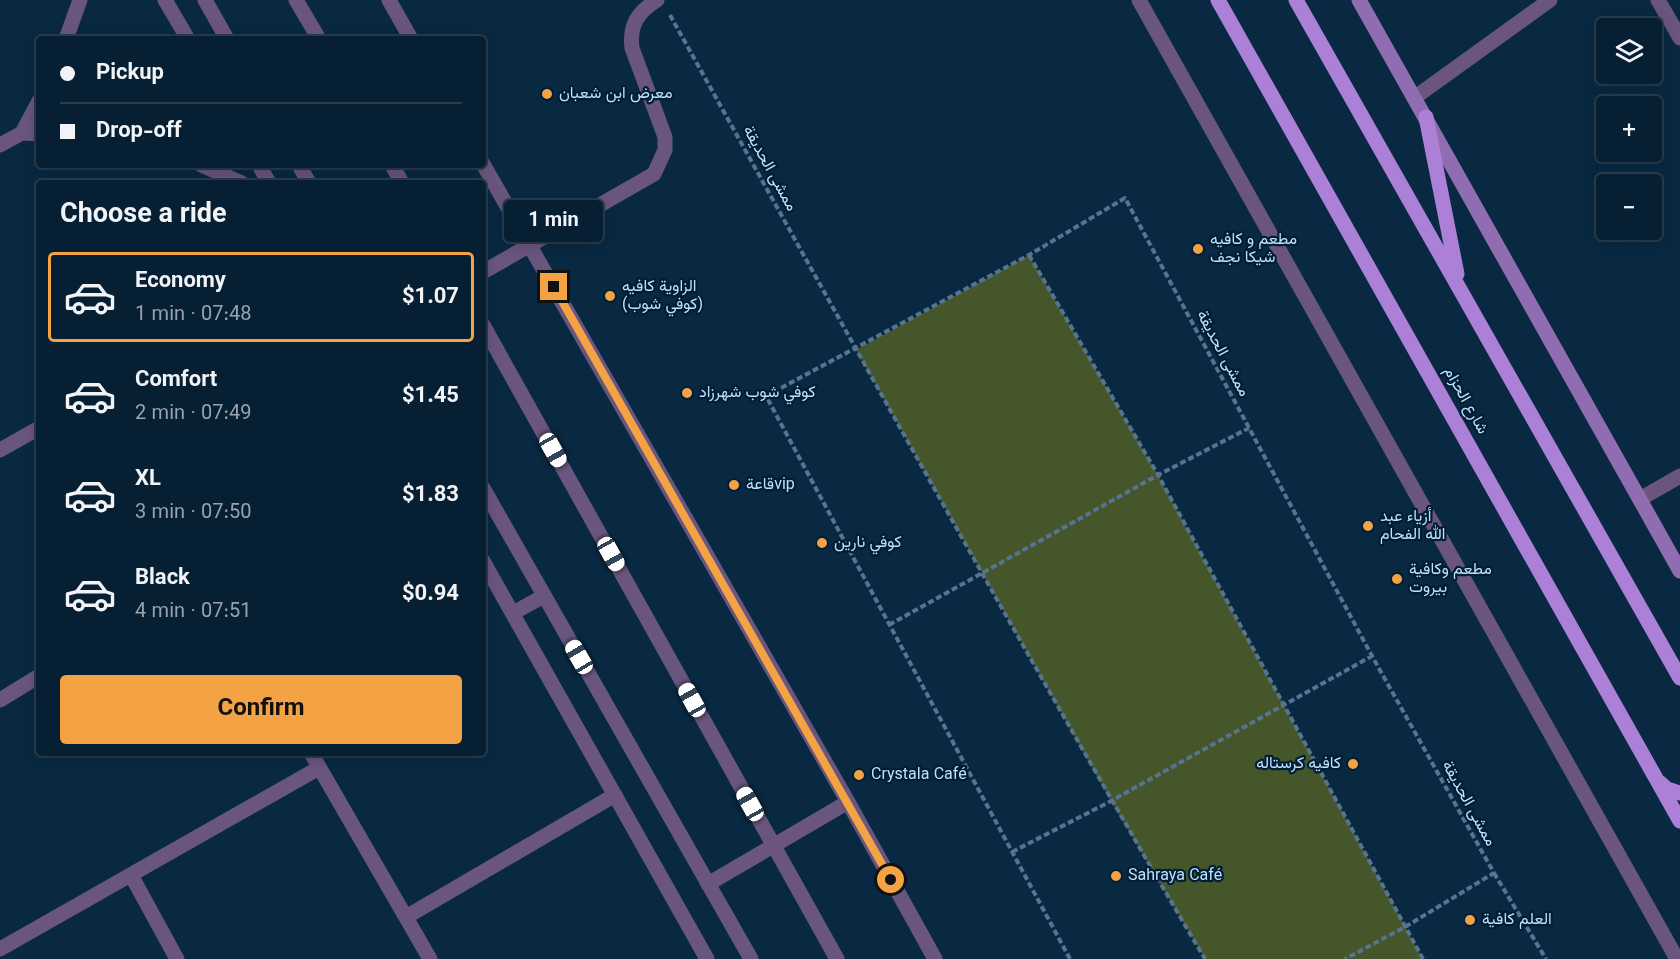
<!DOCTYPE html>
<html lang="en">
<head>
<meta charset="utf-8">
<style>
	:root { --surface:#071f32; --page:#152c3e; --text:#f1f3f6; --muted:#98a2ac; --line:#283d4d; --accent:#f4a344 }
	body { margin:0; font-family:Georgia,Vazirmatn,serif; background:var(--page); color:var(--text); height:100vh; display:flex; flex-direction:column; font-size:22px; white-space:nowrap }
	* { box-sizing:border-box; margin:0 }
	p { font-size:20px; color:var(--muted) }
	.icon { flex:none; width:33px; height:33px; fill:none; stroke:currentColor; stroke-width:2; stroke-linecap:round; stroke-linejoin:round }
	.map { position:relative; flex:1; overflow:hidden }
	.panel { position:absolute; left:36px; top:180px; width:450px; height:576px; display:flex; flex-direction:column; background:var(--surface); border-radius:6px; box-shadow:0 3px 15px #0003,0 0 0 2px var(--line) }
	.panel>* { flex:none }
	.top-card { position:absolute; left:36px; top:36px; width:450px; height:132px; border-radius:6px; box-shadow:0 3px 15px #0003,0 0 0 2px var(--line); display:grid; align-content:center; height:132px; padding:0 24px; background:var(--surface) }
	.fabs { position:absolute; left:1596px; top:18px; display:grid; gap:12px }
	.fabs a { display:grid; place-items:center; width:66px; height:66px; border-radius:6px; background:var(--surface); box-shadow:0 3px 15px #0003,0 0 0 2px var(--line); font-size:30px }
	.end { position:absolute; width:27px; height:27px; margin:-14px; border:8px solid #f4a344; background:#111; box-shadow:0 0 0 3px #111 }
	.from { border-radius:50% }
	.bubble { position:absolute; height:42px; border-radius:6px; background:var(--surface); box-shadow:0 3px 15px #0003,0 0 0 2px var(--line); font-size:20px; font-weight:700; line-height:42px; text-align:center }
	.car { position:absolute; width:18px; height:36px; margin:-18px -9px; border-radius:8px; box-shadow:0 0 4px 2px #0007; background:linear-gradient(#fff 24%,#345 0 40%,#fff 0 76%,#345 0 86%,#fff 0) }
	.top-card b { display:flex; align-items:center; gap:21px; height:57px; font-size:22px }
	.top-card b+b { border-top:2px solid var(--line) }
	.top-card i { width:15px; height:15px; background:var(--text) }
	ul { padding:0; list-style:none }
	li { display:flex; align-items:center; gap:18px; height:90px; margin:0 12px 9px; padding:0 12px; border:3px solid transparent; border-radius:6px }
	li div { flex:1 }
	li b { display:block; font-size:22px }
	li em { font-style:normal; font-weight:700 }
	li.active { border-color:var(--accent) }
	li>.icon { width:54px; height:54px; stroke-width:1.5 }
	h2 { padding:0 24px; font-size:27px; line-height:72px }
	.cta { display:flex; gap:12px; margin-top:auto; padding:12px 24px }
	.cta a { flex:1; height:69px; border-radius:6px; background:var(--accent); color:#111; font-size:24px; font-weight:700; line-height:69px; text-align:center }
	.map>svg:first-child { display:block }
	.green { fill:#45562b }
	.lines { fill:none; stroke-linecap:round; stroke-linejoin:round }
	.path { stroke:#56748f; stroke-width:4; stroke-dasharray:6 3; stroke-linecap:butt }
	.service { stroke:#6a557f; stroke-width:15 }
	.minor { stroke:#6a557f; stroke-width:15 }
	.tertiary { stroke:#6a557f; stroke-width:15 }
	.secondary { stroke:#906db1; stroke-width:15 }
	.primary { stroke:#ad80d7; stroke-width:15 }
	.route { stroke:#f4a344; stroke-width:8 }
	.poi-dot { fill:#f4a344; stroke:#001f37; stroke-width:2 }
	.labels { text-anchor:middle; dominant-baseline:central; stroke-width:4.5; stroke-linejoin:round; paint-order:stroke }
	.poi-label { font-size:16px; fill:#c2dffb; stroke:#001f37; text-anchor:start }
	.street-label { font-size:16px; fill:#c2dffb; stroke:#001f37 }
</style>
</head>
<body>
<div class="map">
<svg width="1680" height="959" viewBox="0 0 1680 959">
	<rect width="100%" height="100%" fill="#092942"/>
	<path class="green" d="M1029,255l129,220 265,484h-218l-94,-158 -255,-451z"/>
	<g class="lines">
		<path class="path" d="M670,15c176,316 351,633 535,944
			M1029,255l129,220 265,484
			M889,625l269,-150 91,-47
			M1012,852l99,-51 261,-145
			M1494,873l52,86
			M1070,959l-304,-563 263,-141 96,-57 247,458 122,217 -89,54 -60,32"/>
		<path class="service" d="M296,0l23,39
			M389,0l22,39
			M1139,0l538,959
			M483,164l365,638 87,157
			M392,165l10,18
			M483,272l171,-98 11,-24v-13l-33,-89c-3,-23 6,-36 25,-48
			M483,325l354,634
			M708,884l140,-82"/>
		<path class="minor" d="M1658,0l22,38
			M1414,98l136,-98
			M0,450l39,-22
			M1640,499l40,-23
			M0,700l39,-24
			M311,753l119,206
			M131,875l46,84
			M406,917l209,-122
			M0,949l319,-181"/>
		<path class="tertiary" d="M165,0l23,39
			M205,0l22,39
			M66,39l14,-39
			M22,133l17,-32
			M22,133l17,1
			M0,145l22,-12
			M201,165l41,18
			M259,165l10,18
			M299,165l10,18
			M483,488l268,471
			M483,561l224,398
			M513,613l31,-17"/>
		<path class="secondary" d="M1359,0l321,571"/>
		<path class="primary" d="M1218,0l462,821
			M1296,0l384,678
			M1426,117l31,157
			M1659,782l8,7 13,4"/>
	</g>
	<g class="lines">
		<path class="route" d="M554,287l337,593"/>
	</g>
	<g class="poi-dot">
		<circle cx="547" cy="94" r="6"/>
		<circle cx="1198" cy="249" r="6"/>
		<circle cx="610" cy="296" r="6"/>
		<circle cx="687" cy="393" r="6"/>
		<circle cx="734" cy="485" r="6"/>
		<circle cx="1368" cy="526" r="6"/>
		<circle cx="822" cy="543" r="6"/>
		<circle cx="1397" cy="579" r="6"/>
		<circle cx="1353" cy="764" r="6"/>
		<circle cx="859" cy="775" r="6"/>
		<circle cx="1116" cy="876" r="6"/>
		<circle cx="1470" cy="920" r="6"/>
	</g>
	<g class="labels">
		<g class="poi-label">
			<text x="559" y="94">معرض ابن شعبان</text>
			<text x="1210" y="240">مطعم و كافيه<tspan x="1210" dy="18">شيكا نجف</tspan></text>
			<text x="622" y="287">الزاوية كافيه<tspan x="622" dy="18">(كوفي شوب)</tspan></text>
			<text x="699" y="393">كوفي شوب شهرزاد</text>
			<text x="746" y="485">قاعةvip</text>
			<text x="1380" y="517">أزياء عبد<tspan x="1380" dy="18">الله الفحام</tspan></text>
			<text x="834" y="543">كوفي نارين</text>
			<text x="1409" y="570">مطعم وكافية<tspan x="1409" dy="18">بيروت</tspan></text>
			<text x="1341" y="764" text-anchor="end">كافيه كرستاله</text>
			<text x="871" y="775">Crystala Café</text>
			<text x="1128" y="876">Sahraya Café</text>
			<text x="1482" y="920">العلم كافية</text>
		</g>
		<g class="street-label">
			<text transform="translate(769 169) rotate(61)">ممشى الحديقة</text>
			<text transform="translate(1222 354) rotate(62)">ممشى الحديقة</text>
			<text transform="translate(1465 401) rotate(61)">شارع الحزام</text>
			<text transform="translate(1468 804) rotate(61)">ممشى الحديقة</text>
		</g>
	</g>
</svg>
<div class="fabs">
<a><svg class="icon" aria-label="layers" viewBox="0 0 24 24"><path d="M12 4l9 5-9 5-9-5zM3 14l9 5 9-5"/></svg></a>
<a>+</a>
<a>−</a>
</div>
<i class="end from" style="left:891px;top:880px"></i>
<i class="end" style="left:554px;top:287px"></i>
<div class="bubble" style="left:504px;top:200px;width:99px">1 min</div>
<i class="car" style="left:553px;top:450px;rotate:151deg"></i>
<i class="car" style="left:611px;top:554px;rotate:151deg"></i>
<i class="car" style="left:579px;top:657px;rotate:330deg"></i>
<i class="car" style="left:692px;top:700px;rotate:331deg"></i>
<i class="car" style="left:750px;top:804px;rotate:331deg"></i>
<div class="top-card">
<b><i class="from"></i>Pickup</b>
<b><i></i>Drop-off</b>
</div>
<section class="panel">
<h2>Choose a ride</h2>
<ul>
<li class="active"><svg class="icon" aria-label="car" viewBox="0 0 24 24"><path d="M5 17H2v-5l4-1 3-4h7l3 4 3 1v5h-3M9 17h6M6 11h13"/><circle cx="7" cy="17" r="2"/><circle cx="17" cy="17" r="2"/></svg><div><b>Economy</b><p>1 min · 07:48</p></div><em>$1.07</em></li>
<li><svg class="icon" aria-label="car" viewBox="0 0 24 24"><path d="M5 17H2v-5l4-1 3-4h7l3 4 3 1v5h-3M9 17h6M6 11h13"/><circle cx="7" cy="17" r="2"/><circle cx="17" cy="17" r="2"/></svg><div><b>Comfort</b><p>2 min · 07:49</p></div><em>$1.45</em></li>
<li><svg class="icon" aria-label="car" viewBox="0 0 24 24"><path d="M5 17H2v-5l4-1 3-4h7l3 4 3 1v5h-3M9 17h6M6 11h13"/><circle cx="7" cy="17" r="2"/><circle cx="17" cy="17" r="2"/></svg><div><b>XL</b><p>3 min · 07:50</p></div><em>$1.83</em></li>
<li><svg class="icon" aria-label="car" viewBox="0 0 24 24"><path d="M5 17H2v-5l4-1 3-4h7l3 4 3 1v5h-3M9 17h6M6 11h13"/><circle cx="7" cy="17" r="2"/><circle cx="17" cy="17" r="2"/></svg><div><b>Black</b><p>4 min · 07:51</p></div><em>$0.94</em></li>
</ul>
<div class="cta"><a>Confirm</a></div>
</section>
</div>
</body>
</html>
